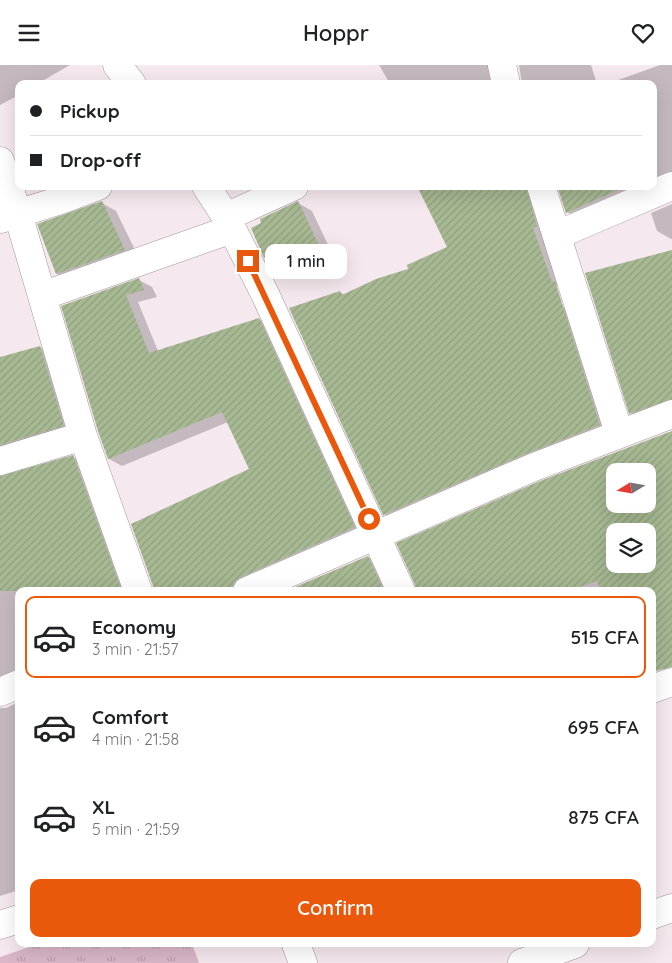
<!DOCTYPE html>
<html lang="en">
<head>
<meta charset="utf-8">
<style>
	:root { --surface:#fff; --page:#f2f2f2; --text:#202124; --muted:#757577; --line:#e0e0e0; --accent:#ea580c }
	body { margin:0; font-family:Quicksand,sans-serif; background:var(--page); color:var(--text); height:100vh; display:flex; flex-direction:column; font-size:19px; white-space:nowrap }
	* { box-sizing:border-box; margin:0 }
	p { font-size:16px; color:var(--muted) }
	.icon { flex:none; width:28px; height:28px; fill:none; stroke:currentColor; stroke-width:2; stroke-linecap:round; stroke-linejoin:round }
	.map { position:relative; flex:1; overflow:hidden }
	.panel { position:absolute; left:15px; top:522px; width:641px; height:360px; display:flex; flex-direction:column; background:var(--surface); border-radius:10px; box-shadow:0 5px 20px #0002 }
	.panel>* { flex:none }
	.banner { position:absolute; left:15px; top:15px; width:642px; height:110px; border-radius:10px; box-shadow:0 5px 20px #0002; display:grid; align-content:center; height:110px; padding:0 15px; background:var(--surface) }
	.needle { width:32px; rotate:259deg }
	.controls { position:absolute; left:606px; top:398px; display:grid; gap:10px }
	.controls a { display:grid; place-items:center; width:50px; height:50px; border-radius:10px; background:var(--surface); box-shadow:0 5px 20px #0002; font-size:25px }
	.end { position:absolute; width:22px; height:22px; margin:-11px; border:6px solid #ea580c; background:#fff; box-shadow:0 0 0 2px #fff }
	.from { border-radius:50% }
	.bubble { position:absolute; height:35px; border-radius:10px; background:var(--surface); box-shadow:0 5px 20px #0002; font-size:16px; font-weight:600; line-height:35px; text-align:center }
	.banner b { display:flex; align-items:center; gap:18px; height:48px; font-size:19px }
	.banner b+b { border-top:1px solid var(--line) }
	.banner i { width:12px; height:12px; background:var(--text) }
	ul { padding:9px 0 0; list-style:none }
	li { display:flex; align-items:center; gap:15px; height:82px; margin:0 10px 8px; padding:0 5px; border:2px solid transparent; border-radius:10px }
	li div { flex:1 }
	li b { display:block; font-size:19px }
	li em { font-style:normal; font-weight:600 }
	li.active { border-color:var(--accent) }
	li>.icon { width:45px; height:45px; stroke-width:1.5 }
	.button { display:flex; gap:10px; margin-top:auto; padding:10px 15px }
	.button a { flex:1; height:58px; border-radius:10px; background:var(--accent); color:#fff; font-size:20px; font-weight:600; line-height:58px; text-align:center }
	header { display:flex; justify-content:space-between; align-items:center; height:65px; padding:0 15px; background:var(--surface); font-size:22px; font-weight:600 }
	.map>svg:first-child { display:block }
	.park { fill:url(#park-tufts) }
	.shadow { fill:#0003; fill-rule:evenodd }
	.building { fill:url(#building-hatch); fill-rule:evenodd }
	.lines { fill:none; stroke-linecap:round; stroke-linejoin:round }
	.minor-casing { stroke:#a3979c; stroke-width:29 }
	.trunk-casing { stroke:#a3979c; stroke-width:29 }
	.minor { stroke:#fff; stroke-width:28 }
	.trunk { stroke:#fff; stroke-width:28 }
	.route { stroke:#ea580c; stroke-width:6 }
</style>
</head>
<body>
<header><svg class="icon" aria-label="menu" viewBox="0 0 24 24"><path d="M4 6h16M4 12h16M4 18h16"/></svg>Hoppr<svg class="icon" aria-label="heart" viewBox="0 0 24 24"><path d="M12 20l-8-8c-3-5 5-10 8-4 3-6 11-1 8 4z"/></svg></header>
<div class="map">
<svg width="672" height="898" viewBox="0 0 672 898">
	<defs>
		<pattern id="park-tufts" width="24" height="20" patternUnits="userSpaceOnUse" patternTransform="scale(1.25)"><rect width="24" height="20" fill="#d9b7c8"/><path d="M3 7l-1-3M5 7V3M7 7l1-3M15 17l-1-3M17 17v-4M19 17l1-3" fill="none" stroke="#b99cab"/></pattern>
		<pattern id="building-hatch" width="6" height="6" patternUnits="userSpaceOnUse" patternTransform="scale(1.25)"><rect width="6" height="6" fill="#a7b993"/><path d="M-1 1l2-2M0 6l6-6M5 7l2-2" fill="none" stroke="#8f9e7e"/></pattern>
	</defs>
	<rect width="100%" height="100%" fill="#f5e8ee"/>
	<path class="park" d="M38,879h154l7,19h-199v-6z"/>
	<path class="shadow" d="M0,0h70l-33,19h-18v11l-19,10z
		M379,0h128l-3,19h-114z
		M519,0h72l6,19h-75z
		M660,0h12v120l-88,37 -17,-10 -8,-26h95v-102h-47z
		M419,121h127l19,97 -22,8 19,15 17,10 37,118 -215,90 -17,-10 -44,-222 5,3 64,-25 40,-23z
		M102,138l14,8 23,47 -68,24 -14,-8z
		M298,138l14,8 19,40 -52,14 -14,-8z
		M672,139v35h-1l-14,-8 -6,-18z
		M139,215l13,7 5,10 -19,5 20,49 101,-32 13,8 95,208 -120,56h-93v-5l97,-117 -23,-47 -106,44 -13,-7 -46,-152z
		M672,216v129l-28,10 -14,-7z
		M40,282l14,8 22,78 -76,28v-103z
		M672,367v224l-20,-65h-234l-2,-7zM615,406h33v33h-33zM615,466h33v33h-33z
		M73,392l13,7 45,127h-112v89l-19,12v-215z
		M368,492l13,8 12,26h-104z
		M19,637v188l-19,6v-188h6z"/>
	<path class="building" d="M417,121h109l11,40 -4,2 19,54 3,-1 45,144 -72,28 -145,62 -94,-207 51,-17 2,4 34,-16 32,-10 -1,-4 40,-18z
		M557,121h70l-61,27z
		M102,136l23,49 -69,24 -19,-50z
		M298,136l20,42 -54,15 -13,-30 10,-5 -1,-4z
		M672,185v149l-43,15 -44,-141z
		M139,213l5,12 -18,5 23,58 110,-35 96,209 -114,50 -7,5 -2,9h-79v-5l-22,-62 118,-55 -27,-57 -114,47 -10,-28 -37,-125z
		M40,281l24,80 -64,19v-88z
		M672,366v236l-16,4 -4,-9v-71h-51l-4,-10 -29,10h-152l-1,-6 -19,-42 144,-62zM615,406h33v33h-33zM615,466h33v33h-33z
		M73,390l49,136h-122v-115z
		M368,491l16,35h-98z"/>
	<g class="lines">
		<g class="minor-casing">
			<path id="minor" d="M117,0l15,19
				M502,0l4,19
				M0,96l18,53 65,222 55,155
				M206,121l20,31 39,77 136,297
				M541,121l78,247
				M226,152l68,-31
				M1,154l60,-19 37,-14
				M557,170l115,-49
				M42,231l190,-67
				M0,396l83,-25
				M247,526l287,-124 138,-53
				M652,624l20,-7
				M0,627l19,-8
				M0,860l19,-6
				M296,879l7,19"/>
		</g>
		<g class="trunk-casing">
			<path id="trunk" d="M652,850l20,-7
				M522,898l53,-19"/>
		</g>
		<use href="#minor" class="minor"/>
		<use href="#trunk" class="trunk"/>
	</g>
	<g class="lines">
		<path class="route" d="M248,196l121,258"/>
	</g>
</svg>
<div class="controls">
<a><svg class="needle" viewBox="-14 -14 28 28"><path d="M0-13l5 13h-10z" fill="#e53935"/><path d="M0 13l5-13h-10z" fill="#757577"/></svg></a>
<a><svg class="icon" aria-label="layers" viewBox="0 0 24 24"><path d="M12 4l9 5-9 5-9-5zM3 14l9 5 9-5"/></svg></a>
</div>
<i class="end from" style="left:369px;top:454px"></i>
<i class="end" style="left:248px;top:196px"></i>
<div class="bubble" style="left:265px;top:179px;width:82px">1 min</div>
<div class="banner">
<b><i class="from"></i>Pickup</b>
<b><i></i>Drop-off</b>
</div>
<section class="panel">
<ul>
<li class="active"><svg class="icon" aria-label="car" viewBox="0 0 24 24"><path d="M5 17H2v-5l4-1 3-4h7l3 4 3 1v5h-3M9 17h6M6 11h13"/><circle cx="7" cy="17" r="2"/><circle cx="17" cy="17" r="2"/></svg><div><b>Economy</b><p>3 min · 21:57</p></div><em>515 CFA</em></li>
<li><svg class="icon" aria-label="car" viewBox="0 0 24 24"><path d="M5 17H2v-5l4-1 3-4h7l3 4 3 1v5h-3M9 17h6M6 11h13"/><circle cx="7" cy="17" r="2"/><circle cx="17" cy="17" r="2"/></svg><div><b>Comfort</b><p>4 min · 21:58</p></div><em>695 CFA</em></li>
<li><svg class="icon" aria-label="car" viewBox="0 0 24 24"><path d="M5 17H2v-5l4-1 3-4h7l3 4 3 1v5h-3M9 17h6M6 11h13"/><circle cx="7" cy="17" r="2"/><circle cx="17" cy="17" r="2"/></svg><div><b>XL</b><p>5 min · 21:59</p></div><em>875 CFA</em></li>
</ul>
<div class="button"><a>Confirm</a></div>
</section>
</div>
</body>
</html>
